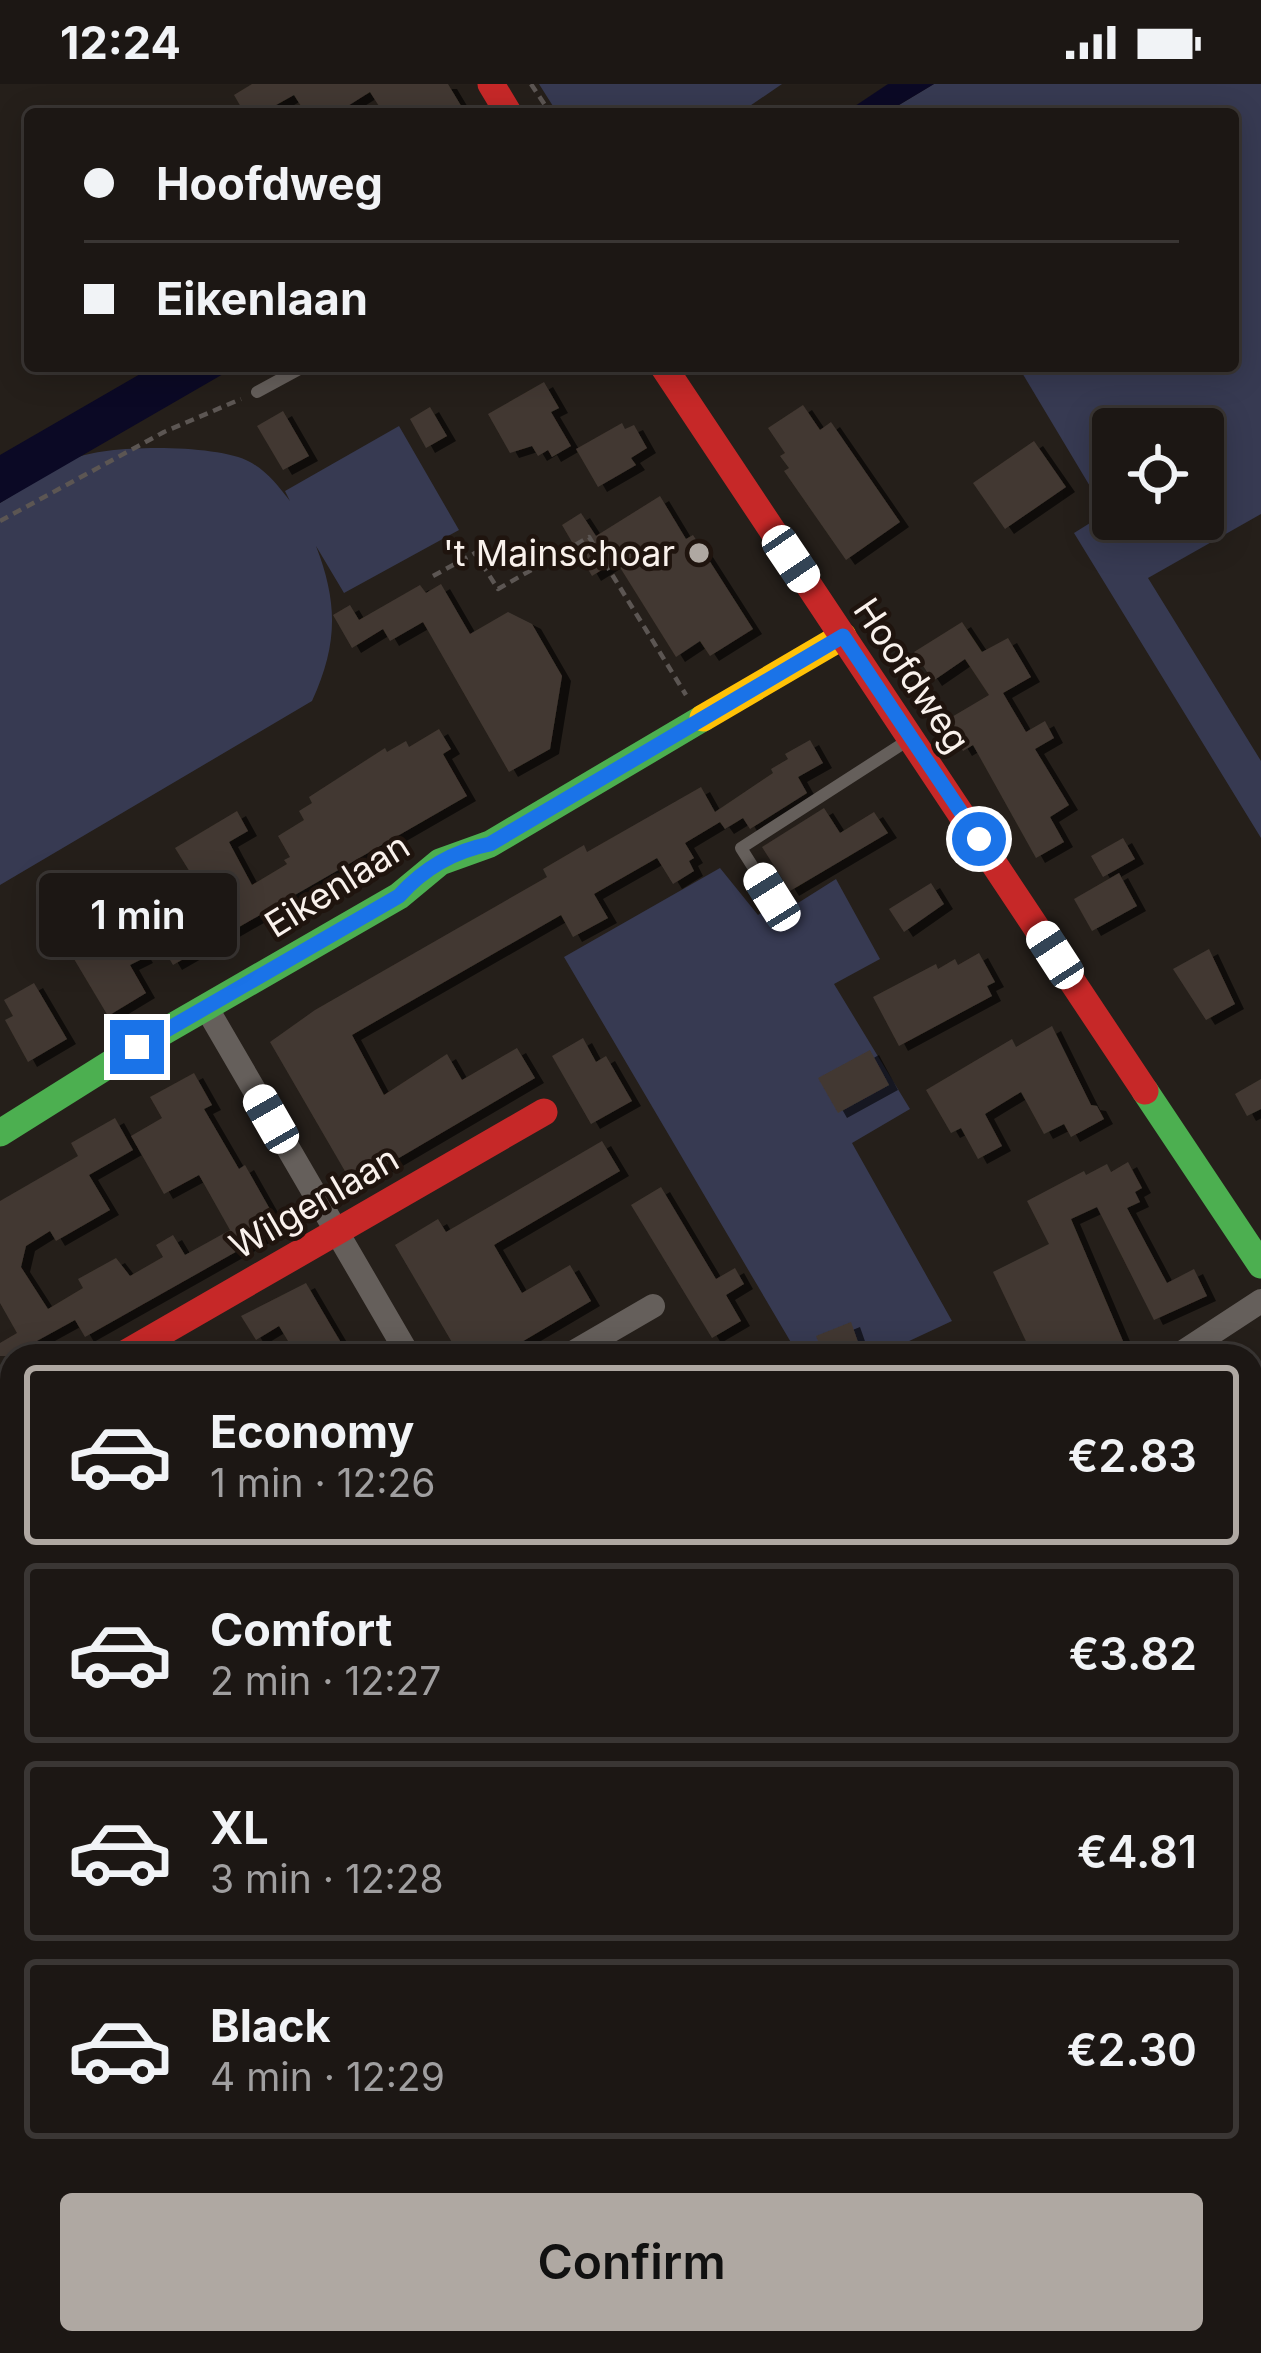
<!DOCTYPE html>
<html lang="en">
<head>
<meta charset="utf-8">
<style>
	:root { --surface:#1c1714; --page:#25201d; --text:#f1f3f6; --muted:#a09fa0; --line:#3a3634; --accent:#afa8a2 }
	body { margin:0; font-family:Inter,sans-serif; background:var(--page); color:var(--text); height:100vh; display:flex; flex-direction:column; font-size:45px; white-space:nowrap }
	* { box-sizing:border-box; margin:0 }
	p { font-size:39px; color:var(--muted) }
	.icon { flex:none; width:66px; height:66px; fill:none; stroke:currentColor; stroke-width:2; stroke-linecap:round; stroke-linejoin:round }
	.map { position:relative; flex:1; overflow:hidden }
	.drawer { position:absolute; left:0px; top:1260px; width:1263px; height:1011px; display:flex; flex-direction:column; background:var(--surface); border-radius:36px 36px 0 0; box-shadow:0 6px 30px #0003,0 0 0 3px var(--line) }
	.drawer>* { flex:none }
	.guide { position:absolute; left:24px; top:24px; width:1215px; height:264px; border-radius:12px; box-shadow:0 6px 30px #0003,0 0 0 3px var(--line); display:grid; align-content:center; height:264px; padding:0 60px; background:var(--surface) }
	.fabs { position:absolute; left:1092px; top:324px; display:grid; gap:24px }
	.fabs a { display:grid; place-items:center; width:132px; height:132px; border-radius:12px; background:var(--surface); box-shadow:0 6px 30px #0003,0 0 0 3px var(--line); font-size:60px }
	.end { position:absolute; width:54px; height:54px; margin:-27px; border:15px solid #1a73e8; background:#fff; box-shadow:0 0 0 6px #fff }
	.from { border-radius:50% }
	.bubble { position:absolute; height:84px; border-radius:12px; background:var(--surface); box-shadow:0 6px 30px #0003,0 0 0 3px var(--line); font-size:39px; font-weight:600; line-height:84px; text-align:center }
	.car { position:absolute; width:36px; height:72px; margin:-36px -18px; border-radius:15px; box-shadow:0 0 9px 3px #0007; background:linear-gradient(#fff 24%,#345 0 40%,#fff 0 76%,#345 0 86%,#fff 0) }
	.guide b { display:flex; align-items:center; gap:42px; height:114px; font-size:45px }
	.guide b+b { border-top:3px solid var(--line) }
	.guide i { width:30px; height:30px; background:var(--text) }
	ul { padding:21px 0 0; list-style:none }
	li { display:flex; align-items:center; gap:36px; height:180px; margin:0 24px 18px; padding:0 36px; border:6px solid var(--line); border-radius:12px }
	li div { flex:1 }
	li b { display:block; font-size:45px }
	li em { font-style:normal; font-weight:600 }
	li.selected { border-color:var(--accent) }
	li>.icon { width:108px; height:108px; stroke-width:1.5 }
	.button { display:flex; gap:24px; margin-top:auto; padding:24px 60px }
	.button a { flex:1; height:138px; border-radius:12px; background:var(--accent); color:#111; font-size:48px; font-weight:600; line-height:138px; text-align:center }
	.status { display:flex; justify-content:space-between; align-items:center; height:84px; padding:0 60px; background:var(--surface); direction:ltr }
	.status svg { height:33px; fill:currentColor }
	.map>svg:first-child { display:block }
	.green { fill:#373a52; fill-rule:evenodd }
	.water { fill:#0b0925 }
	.building { fill:#423831; filter:url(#shadow) }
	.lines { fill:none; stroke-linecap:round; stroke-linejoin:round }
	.path { stroke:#5c5653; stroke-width:4.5; stroke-dasharray:9 6; stroke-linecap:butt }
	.lane { stroke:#655f5b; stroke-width:12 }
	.street { stroke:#655f5b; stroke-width:24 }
	.fast { stroke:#4caf50; stroke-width:27 }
	.slow { stroke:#ffc107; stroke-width:27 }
	.jam { stroke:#c62828; stroke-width:27 }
	.route { stroke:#1a73e8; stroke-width:15 }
	.poi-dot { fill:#afa8a2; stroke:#1f140e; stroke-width:4.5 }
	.labels { text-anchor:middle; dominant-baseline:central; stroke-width:9; stroke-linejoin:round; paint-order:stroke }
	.poi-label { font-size:36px; fill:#f9f1ec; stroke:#1f140e; text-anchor:end }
	.street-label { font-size:36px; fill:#f9f1ec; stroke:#1f140e }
</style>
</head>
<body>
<div class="status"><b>12:24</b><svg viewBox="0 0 49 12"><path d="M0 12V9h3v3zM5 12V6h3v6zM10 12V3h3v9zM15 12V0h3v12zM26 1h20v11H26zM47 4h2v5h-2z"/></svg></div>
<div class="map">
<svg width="1261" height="2269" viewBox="0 0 1261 2269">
	<defs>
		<filter id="shadow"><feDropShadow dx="9" dy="5" stdDeviation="0" flood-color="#0009"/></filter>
	</defs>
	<rect width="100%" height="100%" fill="#251f1a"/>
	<path class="green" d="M539,0h243l-44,30h-180z
		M934,0h327v430l-113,64 113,183v77l-187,-305 32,-20 -88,-147h215v-252h-349zM1113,345h90v90h-90z
		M399,342l60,104 -115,63 -28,-47c22,57 22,98 -4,155l-312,184v-382c24,-14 48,-33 73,-44 34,-15 144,-15 177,3 18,10 28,24 40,39l-5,-10z
		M720,784l38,47 32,-22 8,10 38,-24 44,80 -46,25 76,125 -58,34 100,178 -75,35h-78l-235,-399z
		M1253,1500l8,16v134l-10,5z
		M0,1696l12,12v288l-12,4z
		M1261,2047v222h-536l24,-10h502v-208z
		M0,2104l12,7v148h411l5,10h-428z"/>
	<path class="water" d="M888,0h46l-50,30h-33l-2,-4z
		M154,282h83l-237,137v-48z"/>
	<path class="building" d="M252,0h196l18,30h-82l-14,-22 -35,22h-29l-12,-19 -34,19h-15l-11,-19z
		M544,298l15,26 -8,4 20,34 -19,11 -4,-7 -10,6 -6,-10 -22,7 -22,-39z
		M803,321l17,25 11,-8 69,100 -54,38 -62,-89 5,-3 -9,-12 5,-3 -17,-25z
		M430,323l17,29 -21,12 -16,-29z
		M283,327l26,45 -26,14 -26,-44z
		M622,339l3,6 9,-4 13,23 -16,10 5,7 -38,22 -22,-38z
		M1034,357l32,46 -61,42 -32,-46z
		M660,412l26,43 7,-4 60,94 -43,27 -10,-15 -24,16 -60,-96 -24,15 -30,-51 19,-12 15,23z
		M441,500l29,50 38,-22 24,12 30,52 -12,73 -41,23 -86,-150 -33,19 -7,-12 -31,19 -19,-33 17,-10 9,15 61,-35 6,8z
		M962,538l20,30 26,-14 23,39 -28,16 23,39 19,-11 9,17 -19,11 34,56 -19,12 14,25 -28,16 -63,-113 -10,6 -18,-30 44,-26 -24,-36 -32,22 -19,-29z
		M439,645l12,20 -8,5 24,42 -294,169 -16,-27 54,-32 -36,-58 62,-37 11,20 -19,11 23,43 35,-21 -3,-4 6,-3 -12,-21 26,-16 -5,-9 13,-8 -3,-6 76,-49 2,4 19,-11 3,6z
		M810,656l13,23 -25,14 9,16 -57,36 -7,-11 -18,11 -5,-7 -35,21 9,15 -5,3 5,10 -21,13 -16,-26 -63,36 14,24 -35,19 -12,-22 -209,120 32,60 63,-41 15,26 55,-32 18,30 -182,107 -83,-143 45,-32 232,-133 -4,-8 41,-24 3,7 114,-65 14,25 58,-39 -2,-4 17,-10 -3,-5z
		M824,724l16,25 34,-21 14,21 -98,58 -28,-44z
		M1123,754l12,21 -32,18 -12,-21z
		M1119,789l18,33 -45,25 -18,-32z
		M931,799l13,21 -40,28 -15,-23z
		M127,845l17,29 -14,7 16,28 -38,23 -34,-57z
		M1209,865l26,55 -29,16 -33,-51z
		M979,869l16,29 -8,4 5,10 -93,50 -26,-49 63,-33 2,5 17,-10 3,6z
		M34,899l33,56 -39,23 -23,-42 8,-4 -9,-16z
		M1052,942l39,79 6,1 7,13 -33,18 -7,-13 -20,10 -23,-42 -36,22 17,32 -24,13 -17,-31 -10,5 -25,-43 86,-51 4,8z
		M583,954l13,24 10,-6 26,45 -41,23 -39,-68z
		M870,966l19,35 -51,28 -20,-35z
		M194,989l18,32 -8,4 35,60 6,-4 35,62 -195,110 -10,-17 -40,22 9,14h-44v-13l17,-10 -17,-30v-102l78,-45 -7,-13 44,-25 18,32 -44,25 21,35 -54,31 -6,-10 -24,15 -5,21 27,42 35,-21 -5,-9 38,-21 14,18 33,-19 -7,-12 17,-10 12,20 45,-25 -31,-55 -35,19 -33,-58 31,-18 -12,-21z
		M1261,995v30l-14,7 -12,-22z
		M602,1057l18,30 -126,74 28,48 48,-28 21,36 -93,55h-38l-65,-111 43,-26 8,13z
		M1128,1078l14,26 -7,4 5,10 -13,6 40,75 27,-14 13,27 -53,24 -57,-113 -26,12 52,122 -36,15h-9l-5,-9 -22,9h-18l-40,-84 56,-28 -22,-43 57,-30 2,4 21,-11 4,8z
		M661,1103l55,92 19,-11 9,16 -18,11 15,26 -29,17 -81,-133z
		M306,1199l24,41 19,32h-52l-18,-30 -23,14 -15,-24z
		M851,1238l7,20 -34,14 -8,-20z"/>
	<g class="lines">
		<path class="path" d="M531,0l20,30
			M0,437l164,-89 77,-33
			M433,492l42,-23 23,36 91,-52 97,158
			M0,1859l12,-23
			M0,2086l12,7
			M296,2259l17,10"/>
		<path class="lane" d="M257,308l48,-26
			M772,813l-31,-49 169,-109"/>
		<path class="street" d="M206,923l203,349
			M567,1272l86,-50
			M1177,1272l84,-55
			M0,1343l12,-7
			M0,1454l12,46"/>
		<path class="fast" d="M1145,1007l116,174
			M0,1049l137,-86 262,-151 41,-34 50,-18 213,-126"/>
		<path class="slow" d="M703,634l140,-82"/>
		<path class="jam" d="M491,0l18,30
			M663,282l482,725
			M121,1272l423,-244"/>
	</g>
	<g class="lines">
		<path class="route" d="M137,963l262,-151c25,-28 55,-45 91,-52l353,-208 136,203"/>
	</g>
	<circle class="poi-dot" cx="699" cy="469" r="12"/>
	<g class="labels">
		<g class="poi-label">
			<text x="675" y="469">'t Mainschoar</text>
		</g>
		<g class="street-label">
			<text transform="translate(912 591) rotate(56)">Hoofdweg</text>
			<text transform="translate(337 801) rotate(-32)">Eikenlaan</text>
			<text transform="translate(314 1118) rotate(-30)">Wilgenlaan</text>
		</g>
	</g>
</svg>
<div class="fabs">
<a><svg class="icon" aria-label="locate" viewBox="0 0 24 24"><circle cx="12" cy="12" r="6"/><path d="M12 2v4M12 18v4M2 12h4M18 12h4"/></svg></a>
</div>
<i class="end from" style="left:979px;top:755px"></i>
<i class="end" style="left:137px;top:963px"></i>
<div class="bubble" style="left:39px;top:789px;width:198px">1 min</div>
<i class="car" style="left:791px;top:475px;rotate:146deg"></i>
<i class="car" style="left:772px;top:813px;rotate:328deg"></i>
<i class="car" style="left:1055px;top:871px;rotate:327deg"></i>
<i class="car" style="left:271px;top:1035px;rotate:330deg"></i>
<div class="guide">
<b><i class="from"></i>Hoofdweg</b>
<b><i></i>Eikenlaan</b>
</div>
<section class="drawer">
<ul>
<li class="selected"><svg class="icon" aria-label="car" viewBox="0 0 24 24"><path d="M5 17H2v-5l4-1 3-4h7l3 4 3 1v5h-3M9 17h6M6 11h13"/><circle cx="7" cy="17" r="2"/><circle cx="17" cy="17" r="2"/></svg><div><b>Economy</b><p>1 min · 12:26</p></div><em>€2.83</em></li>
<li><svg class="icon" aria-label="car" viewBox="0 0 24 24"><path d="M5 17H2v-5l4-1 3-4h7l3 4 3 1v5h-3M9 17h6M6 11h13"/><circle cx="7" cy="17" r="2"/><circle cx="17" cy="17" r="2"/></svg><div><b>Comfort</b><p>2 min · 12:27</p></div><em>€3.82</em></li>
<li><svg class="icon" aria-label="car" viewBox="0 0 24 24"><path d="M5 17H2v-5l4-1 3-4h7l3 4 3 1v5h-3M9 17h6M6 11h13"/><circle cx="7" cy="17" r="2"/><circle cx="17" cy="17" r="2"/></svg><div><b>XL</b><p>3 min · 12:28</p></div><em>€4.81</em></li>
<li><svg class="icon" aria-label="car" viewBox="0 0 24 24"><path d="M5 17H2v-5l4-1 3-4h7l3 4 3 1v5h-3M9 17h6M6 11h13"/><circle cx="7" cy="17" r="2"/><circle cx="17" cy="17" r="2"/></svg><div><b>Black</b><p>4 min · 12:29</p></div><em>€2.30</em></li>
</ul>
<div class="button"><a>Confirm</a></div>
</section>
</div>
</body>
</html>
